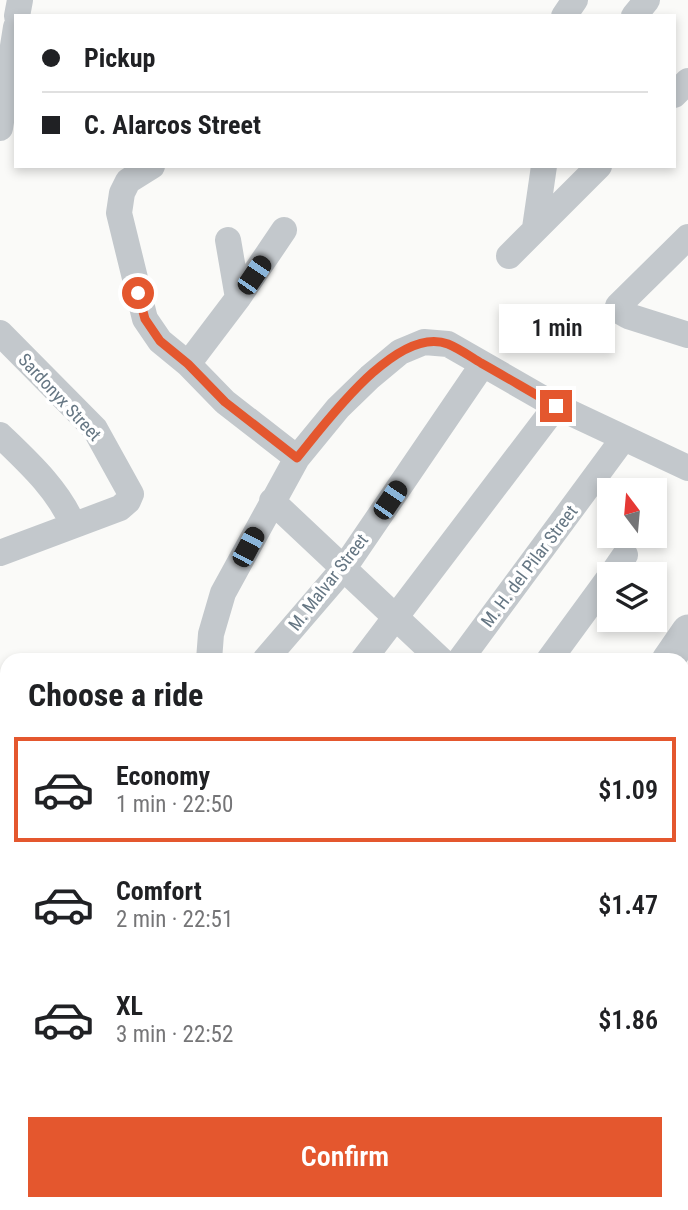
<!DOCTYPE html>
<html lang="en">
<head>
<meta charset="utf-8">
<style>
	:root { --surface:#fff; --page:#f2f2f2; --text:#202124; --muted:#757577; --line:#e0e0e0; --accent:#e4572e }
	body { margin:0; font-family:"Roboto Condensed",sans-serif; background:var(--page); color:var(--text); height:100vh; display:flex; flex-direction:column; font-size:26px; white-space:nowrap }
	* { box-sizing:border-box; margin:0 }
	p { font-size:23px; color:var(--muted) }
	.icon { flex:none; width:38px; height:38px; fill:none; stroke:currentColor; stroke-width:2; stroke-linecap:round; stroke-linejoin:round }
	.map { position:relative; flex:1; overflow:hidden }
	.sheet { position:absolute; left:0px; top:653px; width:690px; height:558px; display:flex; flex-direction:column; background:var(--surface); border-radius:21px 21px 0 0; box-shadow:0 4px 10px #0003 }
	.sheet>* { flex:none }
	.hud { position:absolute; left:14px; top:14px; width:662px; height:154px; border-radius:0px; box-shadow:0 4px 10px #0003; display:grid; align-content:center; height:154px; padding:0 28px; background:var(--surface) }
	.needle { width:46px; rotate:344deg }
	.fabs { position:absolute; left:597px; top:478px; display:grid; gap:14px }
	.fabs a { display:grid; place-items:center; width:70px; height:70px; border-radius:0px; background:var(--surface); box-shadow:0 4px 10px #0003; font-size:35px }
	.end { position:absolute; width:32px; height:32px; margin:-16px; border:9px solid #e4572e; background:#fff; box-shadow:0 0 0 4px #fff }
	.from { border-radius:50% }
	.bubble { position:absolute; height:49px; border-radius:0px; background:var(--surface); box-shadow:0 4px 10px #0003; font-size:23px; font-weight:600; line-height:49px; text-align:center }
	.car { position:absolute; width:21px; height:42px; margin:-21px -10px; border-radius:9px; box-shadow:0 0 5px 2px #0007; background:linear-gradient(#222 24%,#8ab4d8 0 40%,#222 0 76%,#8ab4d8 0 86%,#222 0) }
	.hud b { display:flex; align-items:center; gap:24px; height:66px; font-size:26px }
	.hud b+b { border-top:2px solid var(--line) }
	.hud i { width:18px; height:18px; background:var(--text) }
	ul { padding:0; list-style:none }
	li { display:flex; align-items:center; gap:21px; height:105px; margin:0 14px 10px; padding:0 14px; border:4px solid transparent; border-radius:0px }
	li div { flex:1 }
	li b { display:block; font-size:26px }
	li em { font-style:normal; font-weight:600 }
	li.current { border-color:var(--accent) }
	li>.icon { width:63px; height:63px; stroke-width:1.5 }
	h2 { padding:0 28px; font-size:32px; line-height:84px }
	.action { display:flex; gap:14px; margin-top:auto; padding:14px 28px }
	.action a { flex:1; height:80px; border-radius:0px; background:var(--accent); color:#fff; font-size:28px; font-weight:600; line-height:80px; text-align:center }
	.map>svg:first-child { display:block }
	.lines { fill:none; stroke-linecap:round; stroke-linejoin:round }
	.path { stroke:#bbbfc2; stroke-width:4.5; stroke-dasharray:3.5 3.5; stroke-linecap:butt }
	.minor { stroke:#c3c8cc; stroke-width:26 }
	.tertiary { stroke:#c3c8cc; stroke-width:33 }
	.route { stroke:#e4572e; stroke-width:9 }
	.labels { text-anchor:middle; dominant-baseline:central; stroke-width:7; stroke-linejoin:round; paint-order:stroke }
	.street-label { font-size:18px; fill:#657683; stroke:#fff }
</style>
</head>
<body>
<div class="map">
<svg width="688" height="1210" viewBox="0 0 688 1210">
	<rect width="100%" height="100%" fill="#fafaf8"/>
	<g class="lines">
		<path class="path" d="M364,1210l4,-6"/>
		<path class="minor" d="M17,16l3,-16
			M564,16l11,-16
			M634,16l13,-16
			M674,95l14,-14
			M0,128l16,-101
			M152,166l-24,15 -6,12 -3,20 26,106 15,22 28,23 37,38 72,56
			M535,228l9,-62
			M688,237l-70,69 3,6 7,4 60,19
			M228,240l10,58
			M509,256l90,-90
			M0,333l95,96 36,65 -3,7 -8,7 -120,45
			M188,364l50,-66 46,-68
			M0,435c27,26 59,55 73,90
			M272,501l169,159
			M612,574l13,-19
			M209,660l2,-26 12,-41 74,-135 41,-50 32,-31 30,-25 24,-10 24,2 108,62 132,62
			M265,660l79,-92 139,-204
			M363,660l193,-254
			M460,660l163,-221
			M549,660l60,-82
			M682,855l6,-7
			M682,932l6,-8
			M682,1129l6,5
			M88,1210l3,-6"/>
		<path class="tertiary" d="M668,660l20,-29
			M270,1210l2,-6"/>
	</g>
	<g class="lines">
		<path class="route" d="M138,293l7,26 15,22 28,23 37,38 72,56c28,-34 100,-134 151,-114 12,5 23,13 33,19 25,14 50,29 75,43"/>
	</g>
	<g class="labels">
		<g class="street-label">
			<text transform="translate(60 397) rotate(47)">Sardonyx Street</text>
			<text transform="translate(529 566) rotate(-53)">M. H. del Pilar Street</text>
			<text transform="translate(328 582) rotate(-52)">M. Malvar Street</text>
		</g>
	</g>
</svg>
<div class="fabs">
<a><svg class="needle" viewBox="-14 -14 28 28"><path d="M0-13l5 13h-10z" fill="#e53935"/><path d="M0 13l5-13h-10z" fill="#757577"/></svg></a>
<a><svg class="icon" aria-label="layers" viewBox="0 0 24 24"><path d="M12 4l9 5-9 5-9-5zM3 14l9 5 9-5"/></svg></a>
</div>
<i class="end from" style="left:138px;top:293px"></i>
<i class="end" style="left:556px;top:406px"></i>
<div class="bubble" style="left:499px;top:304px;width:116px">1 min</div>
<i class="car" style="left:254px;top:275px;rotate:34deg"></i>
<i class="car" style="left:390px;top:500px;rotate:34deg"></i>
<i class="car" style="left:248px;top:547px;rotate:28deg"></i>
<div class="hud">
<b><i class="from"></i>Pickup</b>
<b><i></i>C. Alarcos Street</b>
</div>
<section class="sheet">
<h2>Choose a ride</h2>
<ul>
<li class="current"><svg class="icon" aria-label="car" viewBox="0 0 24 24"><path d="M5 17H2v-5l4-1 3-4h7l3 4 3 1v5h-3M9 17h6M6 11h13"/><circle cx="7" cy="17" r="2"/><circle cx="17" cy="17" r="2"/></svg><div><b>Economy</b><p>1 min · 22:50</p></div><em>$1.09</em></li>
<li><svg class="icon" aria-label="car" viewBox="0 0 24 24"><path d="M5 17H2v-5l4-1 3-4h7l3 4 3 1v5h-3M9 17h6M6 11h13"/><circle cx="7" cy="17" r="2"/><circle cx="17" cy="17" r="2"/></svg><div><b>Comfort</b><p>2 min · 22:51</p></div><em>$1.47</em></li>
<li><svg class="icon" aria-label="car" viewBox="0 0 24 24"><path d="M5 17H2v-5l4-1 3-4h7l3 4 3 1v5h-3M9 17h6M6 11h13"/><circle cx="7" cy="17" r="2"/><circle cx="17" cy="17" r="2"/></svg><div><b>XL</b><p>3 min · 22:52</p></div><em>$1.86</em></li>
</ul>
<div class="action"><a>Confirm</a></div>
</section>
</div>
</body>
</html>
